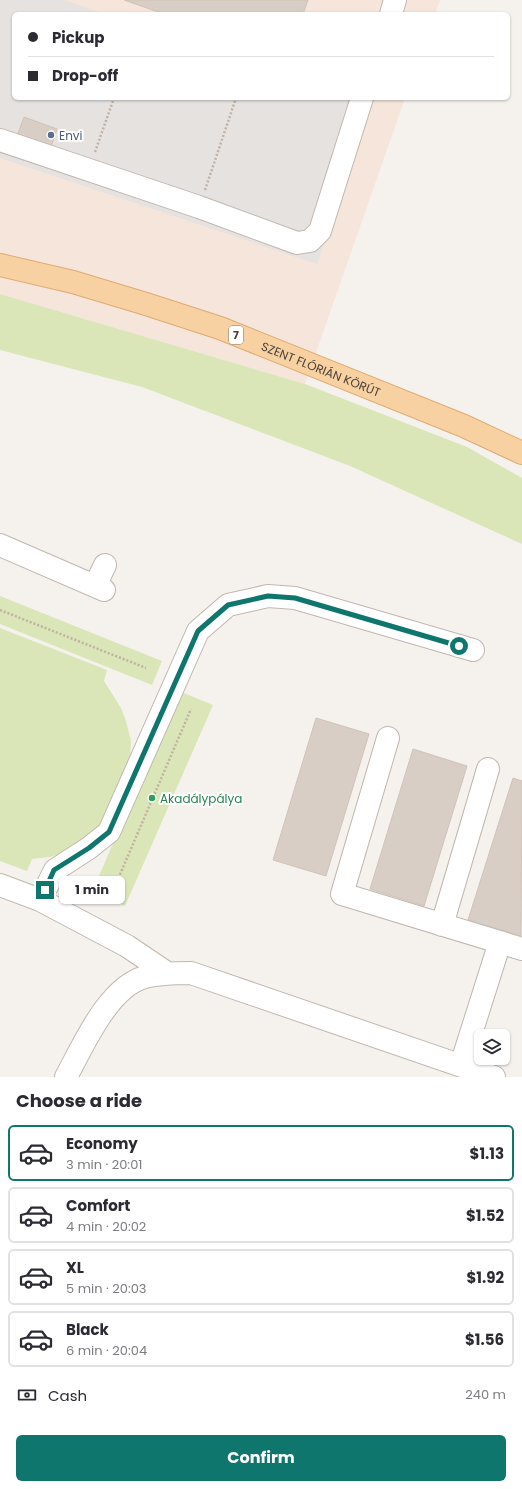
<!DOCTYPE html>
<html lang="en">
<head>
<meta charset="utf-8">
<style>
	:root { --surface:#fff; --page:#f7f7f7; --text:#2b2b33; --muted:#7c7c81; --line:#e1e1e2; --accent:#0f766e }
	body { margin:0; font-family:Poppins,sans-serif; background:var(--page); color:var(--text); height:100vh; display:flex; flex-direction:column; font-size:15px; white-space:nowrap }
	* { box-sizing:border-box; margin:0 }
	p { font-size:13px; color:var(--muted) }
	.icon { flex:none; width:22px; height:22px; fill:none; stroke:currentColor; stroke-width:2; stroke-linecap:round; stroke-linejoin:round }
	.map { position:relative; height:1077px; overflow:hidden }
	.details { display:flex; flex-direction:column; background:var(--surface); flex:1 }
	.details>* { flex:none }
	.banner { position:absolute; left:12px; top:12px; width:498px; height:88px; border-radius:6px; box-shadow:0 1px 3px #0004; display:grid; align-content:center; height:88px; padding:0 16px; background:var(--surface) }
	.tools { position:absolute; left:474px; top:1029px; display:grid; gap:8px }
	.tools a { display:grid; place-items:center; width:36px; height:36px; border-radius:6px; background:var(--surface); box-shadow:0 1px 3px #0004; font-size:20px }
	.end { position:absolute; width:18px; height:18px; margin:-9px; border:5px solid #0f766e; background:#fff; box-shadow:0 0 0 2px #fff }
	.from { border-radius:50% }
	.bubble { position:absolute; height:28px; border-radius:6px; background:var(--surface); box-shadow:0 1px 3px #0004; font-size:13px; font-weight:700; line-height:28px; text-align:center }
	.banner b { display:flex; align-items:center; gap:14px; height:38px; font-size:15px }
	.banner b+b { border-top:1px solid var(--line) }
	.banner i { width:10px; height:10px; background:var(--text) }
	ul { padding:0; list-style:none }
	li { display:flex; align-items:center; gap:12px; height:56px; margin:0 8px 6px; padding:0 8px; border:2px solid var(--line); border-radius:6px }
	li div { flex:1 }
	li b { display:block; font-size:15px }
	li em { font-style:normal; font-weight:700 }
	li.selected { border-color:var(--accent) }
	li>.icon { width:36px; height:36px; stroke-width:1.5 }
	h2 { padding:0 16px; font-size:18px; line-height:48px }
	.pay { display:flex; align-items:center; gap:10px; height:44px; padding:0 16px; font-size:15px }
	.pay p { margin-inline-start:auto }
	.cta { display:flex; gap:8px; margin-top:auto; padding:8px 16px }
	.cta a { flex:1; height:46px; border-radius:6px; background:var(--accent); color:#fff; font-size:16px; font-weight:700; line-height:46px; text-align:center }
	.map>svg:first-child { display:block }
	.commercial { fill:#f5e5da }
	.green { fill:#dae6b8 }
	.parking { fill:#e5e2e0 }
	.building { fill:#d9cec5; stroke:#d1c2b6 }
	.lines { fill:none; stroke-linecap:round; stroke-linejoin:round }
	.minor-casing { stroke:#c1b7af; stroke-width:24 }
	.major-casing { stroke:#deab72; stroke-width:24 }
	.path { stroke:#c2b1a1; stroke-width:2.5; stroke-dasharray:2 2; stroke-linecap:butt }
	.minor { stroke:#fff; stroke-width:22 }
	.major { stroke:#f8d1a2; stroke-width:22 }
	.route { stroke:#0f766e; stroke-width:5 }
	.service-dot { fill:#5c6f8a; stroke:#fff; stroke-width:1.5 }
	.leisure-dot { fill:#2e9e5b; stroke:#fff; stroke-width:1.5 }
	.labels { text-anchor:middle; dominant-baseline:central; stroke-width:4; stroke-linejoin:round; paint-order:stroke }
	.shield { fill:#fff; stroke:#807a75; stroke-width:1 }
	.shield-label { font-size:11px; font-weight:bold; fill:#4a413a }
	.service-label { font-size:12px; fill:#4e5e75; stroke:#fff; text-anchor:start }
	.street-label { font-size:12px; fill:#4a413a; stroke:#fff }
	.leisure-label { font-size:12px; fill:#27864d; stroke:#fff; text-anchor:start }
</style>
</head>
<body>
<div class="map">
<svg width="522" height="1077" viewBox="0 0 522 1077">
	<rect width="100%" height="100%" fill="#f5f1ed"/>
	<path class="commercial" d="M0,0h440l-5,14h-421v84h391l-100,286 -305,-90z"/>
	<path class="green" d="M0,294l305,90 162,63 55,31v66l-172,-78 -208,-79 -142,-37z
		M0,596l162,65 -10,24 -152,-61z
		M0,628l107,42 -3,11 17,27 5,13 5,20 -1,22 -20,53 -16,16 -27,19 -17,6 -18,2 -5,12 -27,-10z
		M179,691l34,14 -88,201 -33,-14z"/>
	<path class="parking" d="M0,0h63l42,14h-91v84h342l16,5 -55,161 -317,-106z"/>
	<path class="building" d="M124,0h184l-5,14h-139z
		M24,117l33,12 -6,18 -34,-11z
		M316,718l53,16 -43,142 -53,-16z
		M413,749l54,17 -43,140 -54,-17z
		M513,778l9,3 -1,155 -53,-16z"/>
	<g class="lines">
		<g class="minor-casing">
			<path id="minor" d="M391,14l4,-14
				M0,140l199,67 98,36 13,-2 10,-10 42,-133
				M0,545l104,45
				M95,586l10,-21
				M388,738l-46,156 180,55
				M0,885l40,15 87,46 40,27
				M40,900l15,-30 34,-22 20,-16 89,-201 30,-26 40,-9 27,2 178,52
				M442,925l46,-156
				M461,1065l39,-123
				M66,1077c17,-31 42,-90 79,-100 15,-4 30,-4 46,-4l303,104"/>
		</g>
		<g class="major-casing">
			<g id="major">
				<path id="s1" d="M0,265l73,17 73,22 74,24 244,98 58,27"/>
			</g>
		</g>
		<path class="path" d="M95,152l19,-54
			M205,190l31,-92
			M0,610l146,58
			M112,893l79,-184"/>
		<use href="#minor" class="minor"/>
		<use href="#major" class="major"/>
	</g>
	<g class="lines">
		<path class="route" d="M45,890l9,-20 35,-22 20,-16 89,-201 30,-26 40,-9 27,2 164,48"/>
	</g>
	<circle class="service-dot" cx="51" cy="135" r="4"/>
	<circle class="leisure-dot" cx="152" cy="798" r="4"/>
	<g class="labels">
		<rect class="shield" x="229" y="326" width="14" height="18" rx="3"/>
		<g class="shield-label">
			<text x="236" y="335">7</text>
		</g>
		<g class="service-label">
			<text x="59" y="135">Envi</text>
		</g>
		<g class="street-label">
			<text stroke="none"><textPath href="#s1" startOffset="338">SZENT FLÓRIÁN KÖRÚT</textPath></text>
		</g>
		<g class="leisure-label">
			<text x="160" y="798">Akadálypálya</text>
		</g>
	</g>
</svg>
<div class="tools">
<a><svg class="icon" aria-label="layers" viewBox="0 0 24 24"><path d="M12 4l9 5-9 5-9-5zM3 14l9 5 9-5"/></svg></a>
</div>
<i class="end from" style="left:459px;top:646px"></i>
<i class="end" style="left:45px;top:890px"></i>
<div class="bubble" style="left:59px;top:876px;width:66px">1 min</div>
<div class="banner">
<b><i class="from"></i>Pickup</b>
<b><i></i>Drop-off</b>
</div>
</div>
<section class="details">
<h2>Choose a ride</h2>
<ul>
<li class="selected"><svg class="icon" aria-label="car" viewBox="0 0 24 24"><path d="M5 17H2v-5l4-1 3-4h7l3 4 3 1v5h-3M9 17h6M6 11h13"/><circle cx="7" cy="17" r="2"/><circle cx="17" cy="17" r="2"/></svg><div><b>Economy</b><p>3 min · 20:01</p></div><em>$1.13</em></li>
<li><svg class="icon" aria-label="car" viewBox="0 0 24 24"><path d="M5 17H2v-5l4-1 3-4h7l3 4 3 1v5h-3M9 17h6M6 11h13"/><circle cx="7" cy="17" r="2"/><circle cx="17" cy="17" r="2"/></svg><div><b>Comfort</b><p>4 min · 20:02</p></div><em>$1.52</em></li>
<li><svg class="icon" aria-label="car" viewBox="0 0 24 24"><path d="M5 17H2v-5l4-1 3-4h7l3 4 3 1v5h-3M9 17h6M6 11h13"/><circle cx="7" cy="17" r="2"/><circle cx="17" cy="17" r="2"/></svg><div><b>XL</b><p>5 min · 20:03</p></div><em>$1.92</em></li>
<li><svg class="icon" aria-label="car" viewBox="0 0 24 24"><path d="M5 17H2v-5l4-1 3-4h7l3 4 3 1v5h-3M9 17h6M6 11h13"/><circle cx="7" cy="17" r="2"/><circle cx="17" cy="17" r="2"/></svg><div><b>Black</b><p>6 min · 20:04</p></div><em>$1.56</em></li>
</ul>
<div class="pay"><svg class="icon" aria-label="cash" viewBox="0 0 24 24"><path d="M3 7h18v10H3z"/><circle cx="12" cy="12" r="2"/></svg>Cash<p>240 m</p></div>
<div class="cta"><a>Confirm</a></div>
</section>
</body>
</html>
